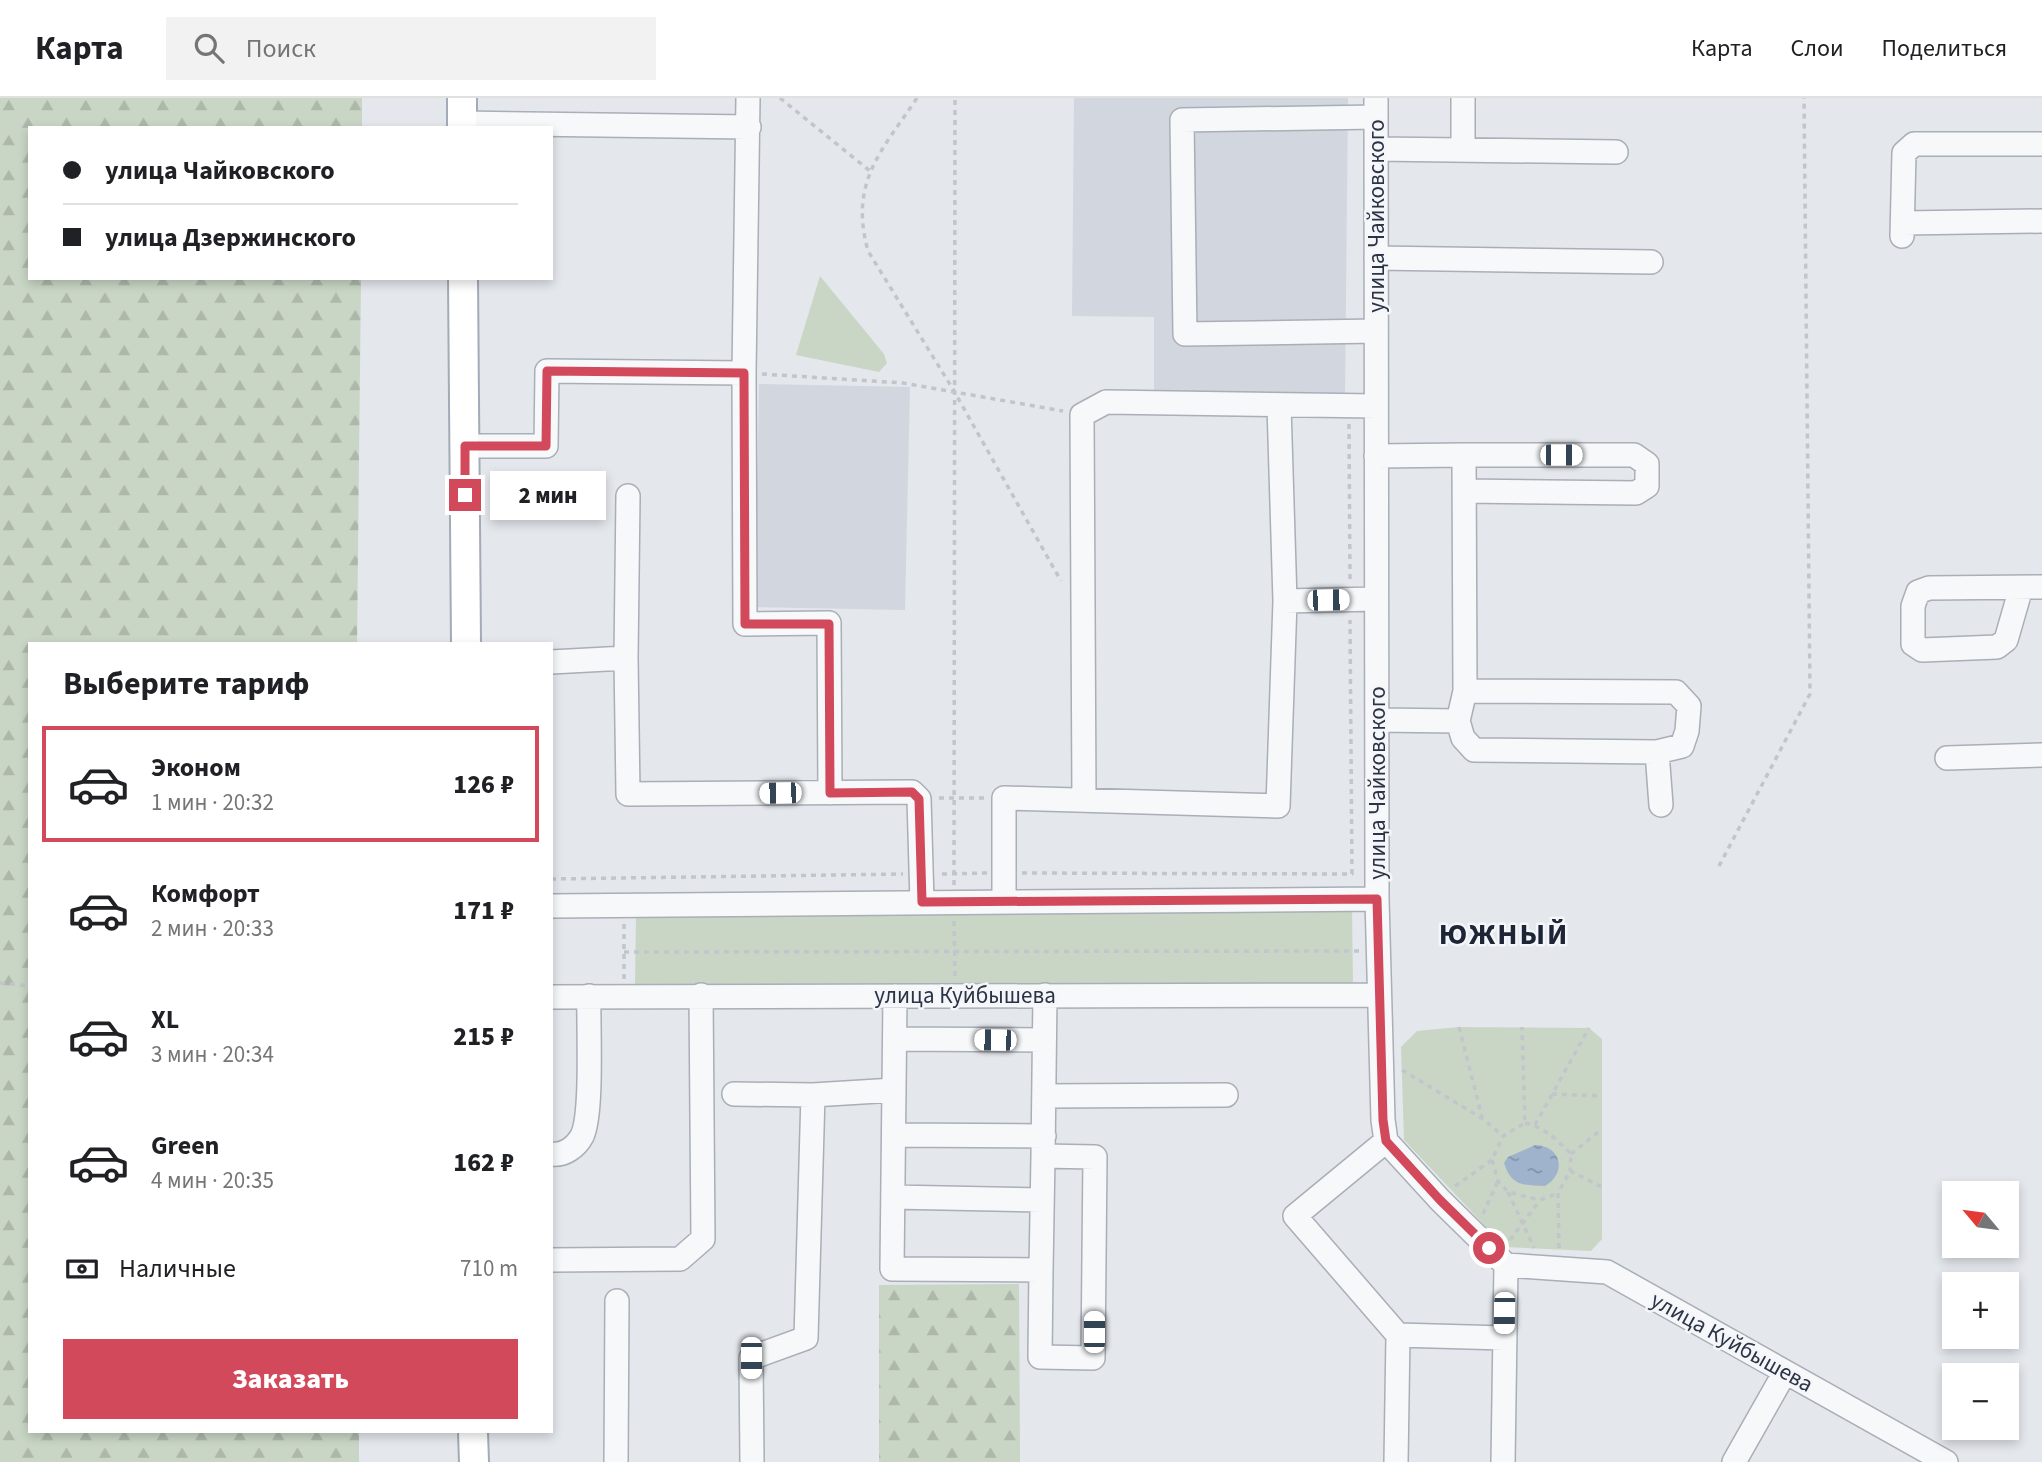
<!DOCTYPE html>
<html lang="ru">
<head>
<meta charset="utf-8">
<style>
	:root { --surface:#fff; --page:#f2f2f2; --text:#202124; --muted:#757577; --line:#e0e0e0; --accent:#d1495b }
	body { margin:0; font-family:"Source Sans 3",sans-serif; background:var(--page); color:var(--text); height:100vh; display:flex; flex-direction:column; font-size:26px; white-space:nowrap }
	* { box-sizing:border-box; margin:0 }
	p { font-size:23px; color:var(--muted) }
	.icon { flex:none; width:38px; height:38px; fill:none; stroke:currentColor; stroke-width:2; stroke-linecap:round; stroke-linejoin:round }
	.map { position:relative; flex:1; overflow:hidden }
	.panel { position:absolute; left:28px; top:544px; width:525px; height:791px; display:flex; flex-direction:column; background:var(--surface); border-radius:0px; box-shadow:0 4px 10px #0003 }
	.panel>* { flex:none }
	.guide { position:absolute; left:28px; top:28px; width:525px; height:154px; border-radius:0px; box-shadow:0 4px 10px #0003; display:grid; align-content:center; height:154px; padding:0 35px; background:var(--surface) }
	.needle { width:46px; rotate:299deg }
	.fabs { position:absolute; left:1942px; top:1083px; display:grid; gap:14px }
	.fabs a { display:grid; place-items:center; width:77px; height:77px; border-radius:0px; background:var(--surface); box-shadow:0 4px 10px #0003; font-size:35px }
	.end { position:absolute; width:32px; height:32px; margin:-16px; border:9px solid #d1495b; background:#fff; box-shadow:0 0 0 4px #fff }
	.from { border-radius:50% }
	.bubble { position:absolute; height:49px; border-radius:0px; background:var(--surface); box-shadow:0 4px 10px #0003; font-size:23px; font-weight:800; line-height:49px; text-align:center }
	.car { position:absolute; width:21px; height:42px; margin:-21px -10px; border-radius:9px; box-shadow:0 0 5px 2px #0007; background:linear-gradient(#fff 24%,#345 0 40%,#fff 0 76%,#345 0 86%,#fff 0) }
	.guide b { display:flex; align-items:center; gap:24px; height:66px; font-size:26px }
	.guide b+b { border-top:2px solid var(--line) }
	.guide i { width:18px; height:18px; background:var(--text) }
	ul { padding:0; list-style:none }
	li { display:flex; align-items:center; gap:21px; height:116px; margin:0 14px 10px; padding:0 21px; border:4px solid transparent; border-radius:0px }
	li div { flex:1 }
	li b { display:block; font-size:26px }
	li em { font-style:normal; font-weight:800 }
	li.selected { border-color:var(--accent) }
	li>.icon { width:63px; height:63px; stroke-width:1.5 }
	h2 { padding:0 35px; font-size:32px; line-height:84px }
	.pay { display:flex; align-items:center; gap:18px; height:77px; padding:0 35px; font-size:26px }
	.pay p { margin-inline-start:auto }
	.button { display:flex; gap:14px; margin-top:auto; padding:14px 35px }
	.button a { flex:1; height:80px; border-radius:0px; background:var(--accent); color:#fff; font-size:28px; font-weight:800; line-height:80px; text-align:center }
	header { display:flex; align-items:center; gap:42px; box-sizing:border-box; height:98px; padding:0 35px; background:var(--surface); border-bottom:2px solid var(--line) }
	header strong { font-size:33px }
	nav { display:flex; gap:38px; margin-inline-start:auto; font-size:24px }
	.search { width:490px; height:63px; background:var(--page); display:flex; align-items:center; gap:18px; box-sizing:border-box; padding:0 24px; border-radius:0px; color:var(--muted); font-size:26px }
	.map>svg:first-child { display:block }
	.built { fill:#d2d6de }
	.green { fill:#c9d6c5 }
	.forest { fill:url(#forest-firs) }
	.water { fill:url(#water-ripples) }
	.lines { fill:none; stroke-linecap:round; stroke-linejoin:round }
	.minor-casing { stroke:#a9aeb7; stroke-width:26 }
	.major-casing { stroke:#a3abb8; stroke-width:32 }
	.path { stroke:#c2c5cb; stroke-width:3.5; stroke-dasharray:5 5; stroke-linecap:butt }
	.minor { stroke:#f7f8fa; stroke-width:23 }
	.major { stroke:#fff; stroke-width:28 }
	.route { stroke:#d1495b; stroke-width:9 }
	.labels { text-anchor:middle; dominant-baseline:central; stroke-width:5; stroke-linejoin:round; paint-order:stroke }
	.street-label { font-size:23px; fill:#2b3445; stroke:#f4f6f9 }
	.district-label { font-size:30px; font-weight:bold; letter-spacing:2px; fill:#1d2536; stroke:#f4f6f9 }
</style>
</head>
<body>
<header>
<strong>Карта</strong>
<div class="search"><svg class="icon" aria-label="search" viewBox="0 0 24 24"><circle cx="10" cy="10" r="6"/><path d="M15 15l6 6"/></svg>Поиск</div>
<nav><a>Карта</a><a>Слои</a><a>Поделиться</a></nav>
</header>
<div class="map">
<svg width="2042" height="1364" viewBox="0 0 2042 1364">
	<defs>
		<pattern id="forest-firs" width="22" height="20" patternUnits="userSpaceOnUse" patternTransform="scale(1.75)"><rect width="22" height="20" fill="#c9d6c5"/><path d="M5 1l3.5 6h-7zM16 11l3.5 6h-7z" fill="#adb8ab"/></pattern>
		<pattern id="water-ripples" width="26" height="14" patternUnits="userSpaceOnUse" patternTransform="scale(1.75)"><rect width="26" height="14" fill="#9fb4cc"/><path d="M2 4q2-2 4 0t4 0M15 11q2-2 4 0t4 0" fill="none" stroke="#8293a7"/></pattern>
	</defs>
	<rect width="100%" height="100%" fill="#e4e7ec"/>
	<path class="built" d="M1074,0h274l-3,298 -191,-1v-78l-82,-1z
		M759,286l151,3 -5,223 -150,-3z"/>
	<path class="green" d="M820,178l64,78 3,9 -8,9 -83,-17z
		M1352,809l1,79 -718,1 1,-73z
		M1459,929l130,1 13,11v200l-11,12 -86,-4 -101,-107 -3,-93 16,-16z"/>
	<path class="forest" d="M0,0h362v30h-332v150h331l-4,366h-327v788h329v30h-359z
		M1019,1186l1,178h-141v-177z"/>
	<path class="water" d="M1535,1047c27,1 32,28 10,41 -22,-1 -34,0 -41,-23l4,-6z"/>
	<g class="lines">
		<g class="minor-casing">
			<path id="minor" d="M748,0l-4,275 1,251 84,-1 1,170
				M1376,0l1,801 6,221 3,21 54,59 66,65 -3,197
				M1463,0v52
				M1376,19l-194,3 3,214 191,-3
				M462,25l287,4
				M1376,51l240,3
				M1903,125l139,-2
				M1902,138l2,-83 10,-9h128
				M1376,160l275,4
				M465,348h81l1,-75 197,2
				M1464,357h170l13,9v22l-11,7 -172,-2
				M1376,358l88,-1 1,236
				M628,398l-2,162 2,136 284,-2 7,7 3,103
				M2021,490l-15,52 -9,7 -75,3 -9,-6v-38l5,-14 11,-4 113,-1
				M1285,503l91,-2
				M551,564l75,-4
				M1377,622l81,1 5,17 11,12 183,2 25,-6 5,-15 2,-25 -13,-14 -211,-1 -7,30
				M1657,654l4,53
				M1947,660l95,-3
				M1084,702l-2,-385 24,-13 270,4
				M1004,804v-104l274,8 7,-205 -6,-195
				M551,808l826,-7
				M895,898l-3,273 149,1 -1,87 53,1 2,-201 -52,-1 2,-161
				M551,899l828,-2
				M895,941l149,1
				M734,996l79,1
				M1044,998l182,-1
				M894,1037l150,1
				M1386,1043l-91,75 103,119
				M551,1056c13,2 25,-7 31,-18 11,-22 6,-111 7,-140
				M893,1099l149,3
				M551,1162l129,-1 23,-20 -2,-244
				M1506,1167l101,7 339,190
				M1041,1172l2,-114
				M616,1364l1,-161
				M752,1364l-1,-104 55,-20 7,-243 81,-5
				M1396,1364l2,-127 106,3
				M1734,1364l51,-90"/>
		</g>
		<g class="major-casing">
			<path id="major" d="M462,0v30
				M463,180l3,366
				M473,1334l1,30"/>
		</g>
		<path class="path" d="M780,0l90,73
			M917,0c-36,54 -68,84 -49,153l86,140 107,190
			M762,276l141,9 160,28
			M1349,326l1,157
			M939,700h45
			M1719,768l91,-172 -6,-596
			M1022,775l330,1 -2,-254
			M942,776l45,-1
			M551,781l352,-5
			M954,787l1,-787
			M954,823l1,55
			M624,826v55
			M624,854l736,-1
			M0,885l30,3
			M1459,929l23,90
			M1402,972l81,49 20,17
			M1552,996l50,2
			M1525,1025c19,4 32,17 46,31l-1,17
			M1535,1027l54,-97
			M1571,1056l31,-25
			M1492,1062l6,21 10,11 32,8 18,-7
			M1455,1088l37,-26 11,-24 22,-13 -3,-96
			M1508,1094l26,56
			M1483,1116l15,-33
			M1510,1142l30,-40
			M1559,1150l-1,-55 12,-22 32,16"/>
		<use href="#minor" class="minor"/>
		<use href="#major" class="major"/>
	</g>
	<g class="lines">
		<path class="route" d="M465,397v-49h81l1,-75 197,2 1,251h84l1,169 82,-1 7,7 3,103 455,-3 6,221 3,21 54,59 49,48"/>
	</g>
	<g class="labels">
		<g class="street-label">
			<text transform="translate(1376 118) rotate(-90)">улица Чайковского</text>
			<text transform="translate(1377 685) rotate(-90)">улица Чайковского</text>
			<text x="965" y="897">улица Куйбышева</text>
			<text transform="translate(1732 1244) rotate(29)">улица Куйбышева</text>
		</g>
		<g class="district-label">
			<text x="1504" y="836">ЮЖНЫЙ</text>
		</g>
	</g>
</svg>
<div class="fabs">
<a><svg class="needle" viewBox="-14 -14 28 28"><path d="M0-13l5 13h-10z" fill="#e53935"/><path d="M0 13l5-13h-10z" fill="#757577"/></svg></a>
<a>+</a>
<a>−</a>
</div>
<i class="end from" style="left:1489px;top:1150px"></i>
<i class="end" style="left:465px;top:397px"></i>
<div class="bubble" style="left:490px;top:373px;width:116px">2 мин</div>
<i class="car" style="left:1561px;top:357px;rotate:90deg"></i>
<i class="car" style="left:1328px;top:502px;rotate:89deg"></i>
<i class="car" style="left:780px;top:695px;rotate:269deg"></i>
<i class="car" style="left:995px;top:942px;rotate:271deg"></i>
<i class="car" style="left:1504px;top:1215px;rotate:181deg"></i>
<i class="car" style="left:1094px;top:1234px;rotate:0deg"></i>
<i class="car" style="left:751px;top:1260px;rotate:180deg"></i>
<div class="guide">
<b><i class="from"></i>улица Чайковского</b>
<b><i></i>улица Дзержинского</b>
</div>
<section class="panel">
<h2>Выберите тариф</h2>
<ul>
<li class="selected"><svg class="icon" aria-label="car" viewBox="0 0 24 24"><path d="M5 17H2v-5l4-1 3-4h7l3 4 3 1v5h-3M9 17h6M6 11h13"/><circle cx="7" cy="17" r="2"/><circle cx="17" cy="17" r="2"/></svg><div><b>Эконом</b><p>1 мин · 20:32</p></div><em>126 ₽</em></li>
<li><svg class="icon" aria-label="car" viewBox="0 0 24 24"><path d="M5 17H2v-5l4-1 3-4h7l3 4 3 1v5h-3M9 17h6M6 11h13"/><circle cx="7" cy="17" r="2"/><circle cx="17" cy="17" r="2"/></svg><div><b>Комфорт</b><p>2 мин · 20:33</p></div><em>171 ₽</em></li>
<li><svg class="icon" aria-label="car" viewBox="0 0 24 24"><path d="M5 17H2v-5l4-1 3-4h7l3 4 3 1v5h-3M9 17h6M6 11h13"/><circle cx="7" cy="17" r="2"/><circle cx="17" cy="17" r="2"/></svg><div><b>XL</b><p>3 мин · 20:34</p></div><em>215 ₽</em></li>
<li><svg class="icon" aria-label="car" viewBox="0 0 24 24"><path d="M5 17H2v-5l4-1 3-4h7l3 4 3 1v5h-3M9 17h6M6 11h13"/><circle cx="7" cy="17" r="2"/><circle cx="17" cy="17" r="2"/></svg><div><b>Green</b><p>4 мин · 20:35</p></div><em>162 ₽</em></li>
</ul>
<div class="pay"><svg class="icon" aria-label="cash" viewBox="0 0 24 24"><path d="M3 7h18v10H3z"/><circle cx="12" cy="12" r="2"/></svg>Наличные<p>710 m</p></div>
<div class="button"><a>Заказать</a></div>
</section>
</div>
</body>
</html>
